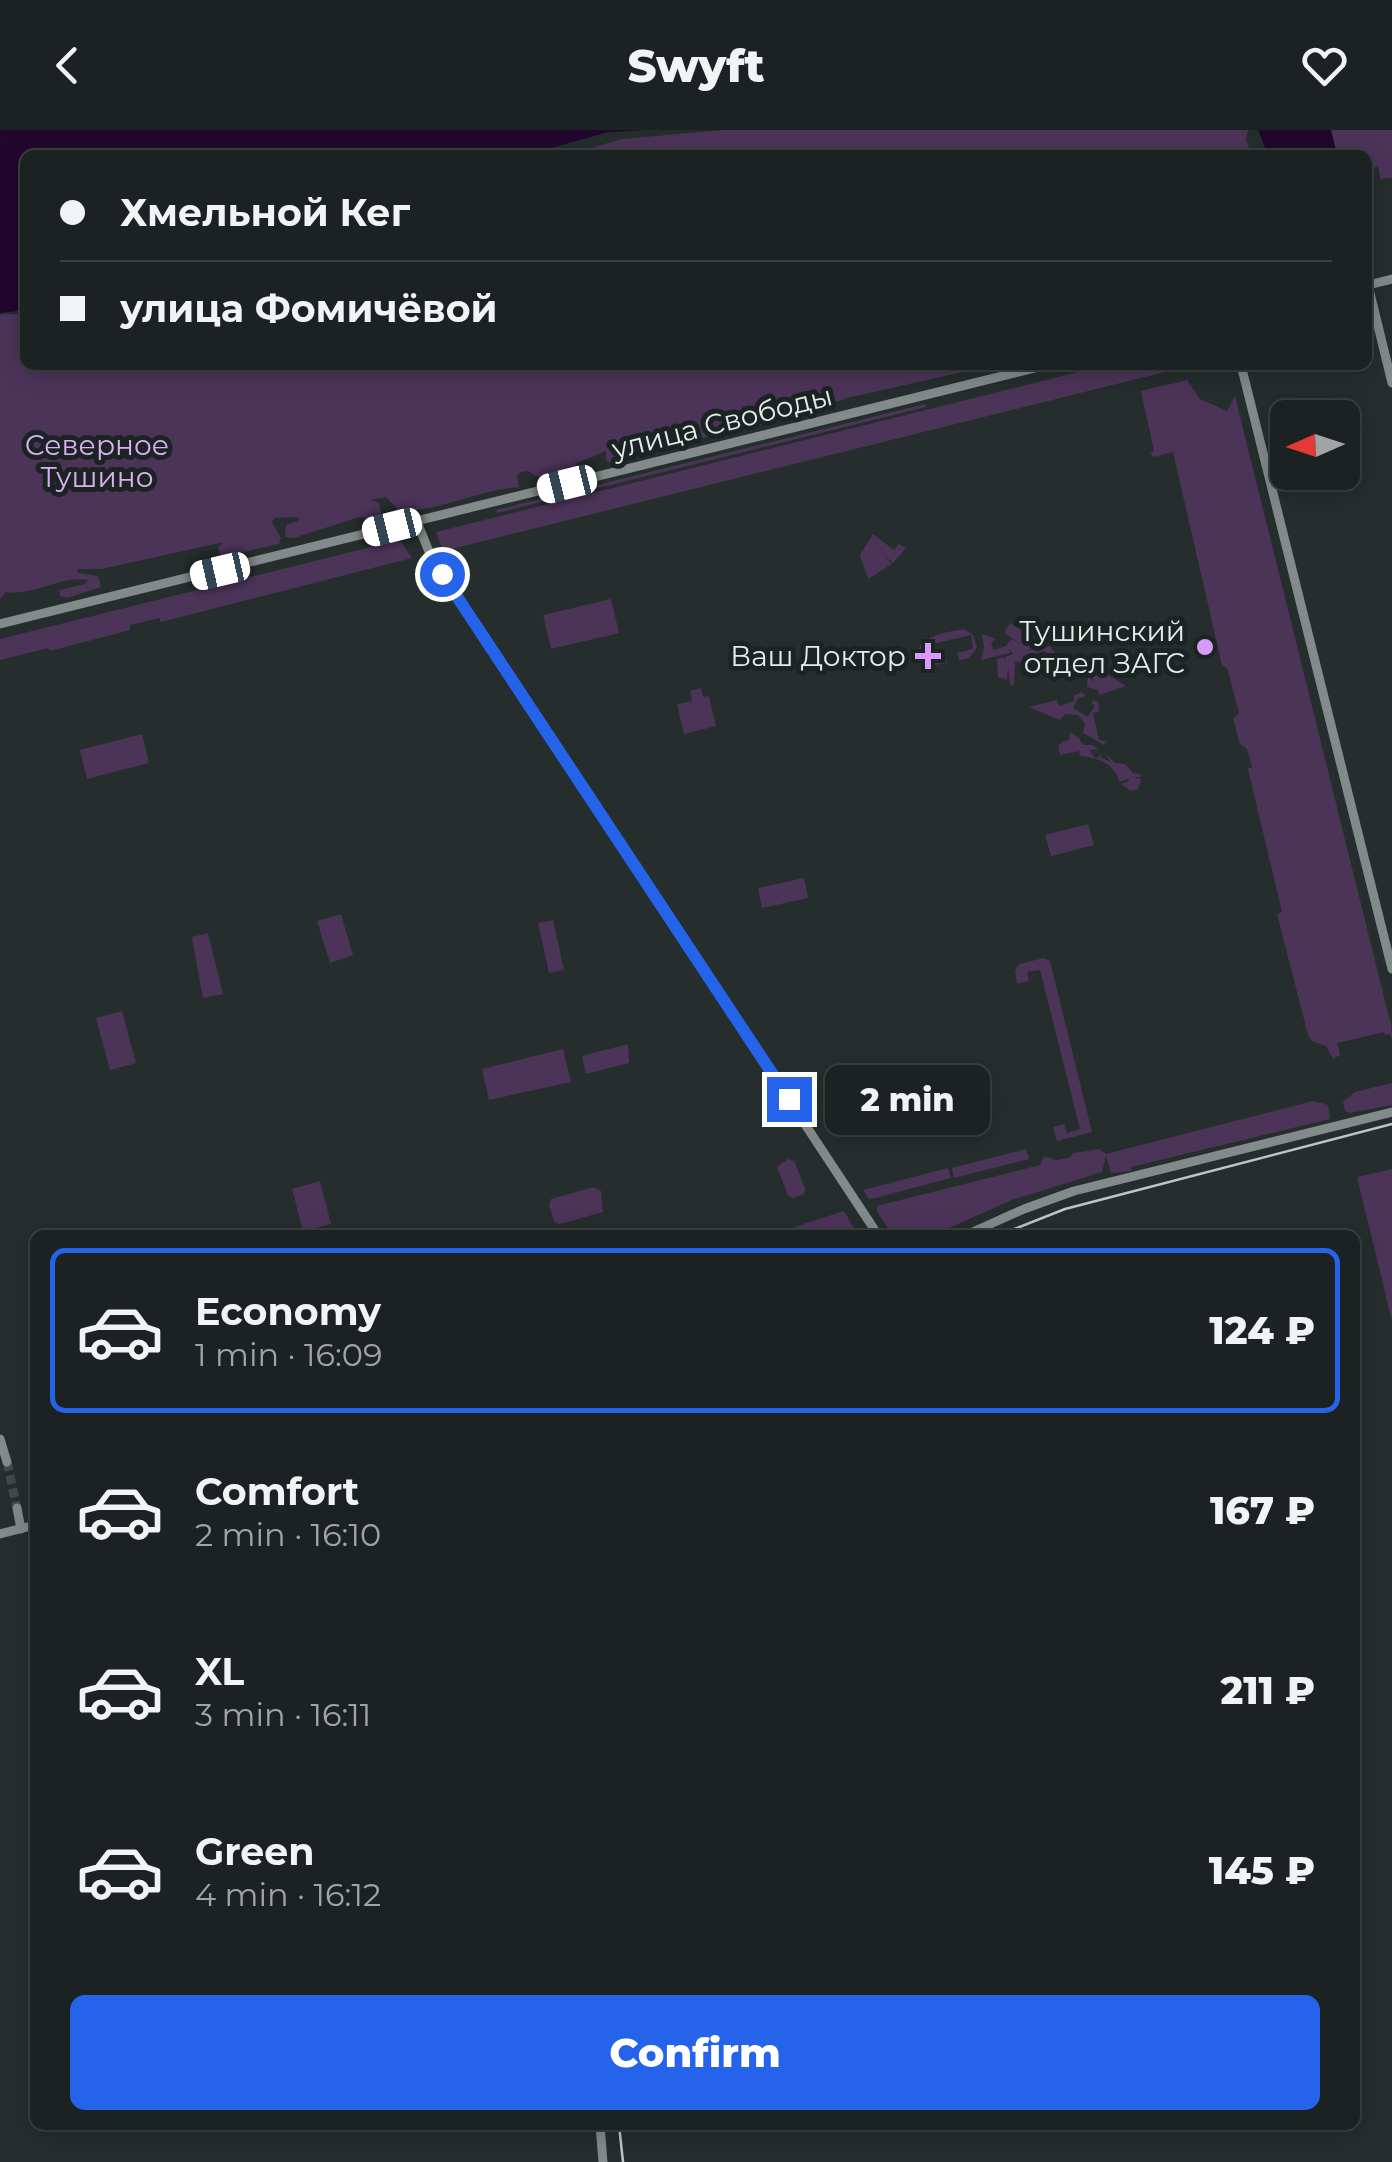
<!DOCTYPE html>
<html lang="en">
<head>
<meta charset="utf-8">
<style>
	:root { --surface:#1c2222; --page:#252a2a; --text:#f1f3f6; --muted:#a0a4a5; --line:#3a3f40; --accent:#2563eb }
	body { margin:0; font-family:Montserrat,sans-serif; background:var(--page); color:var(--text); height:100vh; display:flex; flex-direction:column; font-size:38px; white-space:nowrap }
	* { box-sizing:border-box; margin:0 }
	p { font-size:32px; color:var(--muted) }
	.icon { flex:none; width:55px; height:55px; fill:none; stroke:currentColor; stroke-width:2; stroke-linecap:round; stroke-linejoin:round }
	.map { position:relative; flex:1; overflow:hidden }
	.drawer { position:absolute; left:30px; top:1100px; width:1330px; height:900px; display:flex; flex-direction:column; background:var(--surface); border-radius:15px; box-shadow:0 5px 25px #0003,0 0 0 2px var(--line) }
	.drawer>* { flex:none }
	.top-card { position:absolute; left:20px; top:20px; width:1352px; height:220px; border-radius:15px; box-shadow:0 5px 25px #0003,0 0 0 2px var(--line); display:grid; align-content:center; height:220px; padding:0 40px; background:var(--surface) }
	.needle { width:65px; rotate:267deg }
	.fabs { position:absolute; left:1270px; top:270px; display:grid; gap:20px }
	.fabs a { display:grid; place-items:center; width:90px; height:90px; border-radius:15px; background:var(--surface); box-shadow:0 5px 25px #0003,0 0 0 2px var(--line); font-size:50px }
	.end { position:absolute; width:45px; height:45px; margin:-22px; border:12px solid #2563eb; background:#fff; box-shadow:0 0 0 5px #fff }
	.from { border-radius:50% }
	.bubble { position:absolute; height:70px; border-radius:15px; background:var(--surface); box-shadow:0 5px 25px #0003,0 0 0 2px var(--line); font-size:32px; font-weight:800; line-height:70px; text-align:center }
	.car { position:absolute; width:30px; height:60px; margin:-30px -15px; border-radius:12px; box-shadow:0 0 8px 2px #0007; background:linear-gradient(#fff 24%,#345 0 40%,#fff 0 76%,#345 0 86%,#fff 0) }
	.top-card b { display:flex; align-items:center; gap:35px; height:95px; font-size:38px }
	.top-card b+b { border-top:2px solid var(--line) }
	.top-card i { width:25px; height:25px; background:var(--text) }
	ul { padding:18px 0 0; list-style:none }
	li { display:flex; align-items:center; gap:30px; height:165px; margin:0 20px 15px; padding:0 20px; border:5px solid transparent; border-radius:15px }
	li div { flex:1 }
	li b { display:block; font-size:38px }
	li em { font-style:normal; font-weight:800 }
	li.current { border-color:var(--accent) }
	li>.icon { width:90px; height:90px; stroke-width:1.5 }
	.button { display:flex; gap:20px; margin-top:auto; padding:20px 40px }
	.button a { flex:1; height:115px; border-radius:15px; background:var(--accent); color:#fff; font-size:40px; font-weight:800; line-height:115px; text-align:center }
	header { display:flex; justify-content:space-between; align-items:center; height:130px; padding:0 40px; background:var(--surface); font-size:45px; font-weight:800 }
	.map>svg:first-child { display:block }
	.green { fill:#4c3459 }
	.water { fill:#22062e }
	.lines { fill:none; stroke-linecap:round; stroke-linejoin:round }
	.secondary-tunnel { stroke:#424a49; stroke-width:9; stroke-dasharray:9 4.5; stroke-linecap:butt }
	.secondary { stroke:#838b8a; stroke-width:9 }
	.tram { stroke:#bfc5c4; stroke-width:2.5 }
	.route { stroke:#2563eb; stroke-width:12 }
	.poi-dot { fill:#d89af8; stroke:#1b2423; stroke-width:4 }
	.labels { text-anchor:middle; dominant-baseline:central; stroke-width:10; stroke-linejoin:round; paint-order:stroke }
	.street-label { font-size:28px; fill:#e5ebea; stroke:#1b2423 }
	.park-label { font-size:28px; fill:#dcaef5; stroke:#1b2423 }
	.poi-label { font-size:28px; fill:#e5ebea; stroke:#1b2423; text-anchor:end }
</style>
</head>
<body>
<header><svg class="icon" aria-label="back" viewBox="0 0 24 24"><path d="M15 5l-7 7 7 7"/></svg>Swyft<svg class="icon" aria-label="heart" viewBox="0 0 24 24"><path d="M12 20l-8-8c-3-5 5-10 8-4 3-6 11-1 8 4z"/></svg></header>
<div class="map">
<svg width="1392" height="2032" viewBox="0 0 1392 2032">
	<rect width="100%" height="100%" fill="#252e2d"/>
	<path class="green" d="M724,0h524l-2,10 6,15h-685l55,-16z
		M1331,0h61v48l-12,1 -2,-13 -6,3 -4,10v-24h-31z
		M3,184h22v51h969l-143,32 -96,30 -62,13 -9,6 -7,-2 -67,19 -4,-3v-9l-29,12 -3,9 -33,7 -13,-8 -8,1 -3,4 2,11c-40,3 -79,24 -120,24l-13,-14 -16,3 9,3 3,12 -7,4 -16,-2 -65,21 -9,-1 1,-12 12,-4 1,-4 -25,1 -2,4 9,16 -2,6 -58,13 -3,-10 6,-5 -122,27h-25l1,4 20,3 3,11 -34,11 -7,-2 -1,-6 26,-6 3,-4c-28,-5 -52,16 -82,12l-6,7v-284z
		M1106,235h87l-750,186 -7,-19z
		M1187,250l13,19 27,12 8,-15 156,629 1,15 -2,-6 -5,1 -1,-3 -47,11 3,12 -7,4 -7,-13 -14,-5 -4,-6 -31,-121 5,-2 -34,-143 4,-2 -5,-18 -7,-5 -7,-26 6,-5 -12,-45 -5,-3 -49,-213 -19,5 -4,-4 4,-2 -13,-60z
		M925,274l1,3 -429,106 -1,-3z
		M873,404l21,16 5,-6 7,4 -13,15 -12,-11 11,12 -24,15 -8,-24z
		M395,411l6,1 11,16 -251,64 -2,-4 -29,7v5l-80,21 -2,-3 -48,12v-21z
		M611,469l8,34 -68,16 -8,-34z
		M1010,493l18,12 15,-5 2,8 5,3 -25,10 25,-5 6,8 -9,2 -2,-5 -22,5v10l-2,1 -2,-6 -4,1 -1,24 -4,-2 -2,-18 -1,14 -9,-3 -1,-18 7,-2 3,6 -2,-6 8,-3 -4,-5 1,4 -29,7 3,-12 -2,-14 14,5 -5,4 3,7 12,-4 5,-7 11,6 -18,-12z
		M964,499l9,6 4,12 -8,11 -10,2 -2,-7 16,-4 -2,-14 -47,11 3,12 18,-1 1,6 -11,2 -12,-4 -4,-13c9,-14 29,-16 45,-19z
		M1082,528l44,28 -27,9 -1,-5 -11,-3 1,-10 6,5 -4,-10 -5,-3z
		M701,558l2,9 6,-1 7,30 -32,8 -7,-30 15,-3 -2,-10z
		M1081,562l4,3 -2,3 -4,-1 -6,11 15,9 7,-11 -4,-3 3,-3 4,2 1,9 -6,2 6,27 8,1 -3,4 -21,-12 2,-10 -7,-8 -13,-1 -5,6 -31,-13 28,-7 2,6 15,-5v-5z
		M1070,602l8,5 5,8h9l7,4 -10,1 7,9 5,-5 1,4 9,4 -7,-10 11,11 10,1 8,9 7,1 1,3h-10l10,2 -3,10 -7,2 -10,-7 7,-2 2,-4 -11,4c-3,-18 -22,-25 -39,-26l-1,-5 -19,4 -2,-10 5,-2h-4l10,-3z
		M142,604l7,29 -62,16 -7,-29z
		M1088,694l6,21 -43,11 -6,-21z
		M804,748l4,20 -46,10 -4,-20z
		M341,784l12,41 -23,8 -13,-42z
		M553,790l11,50 -15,3 -11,-50z
		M208,803l15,61 -20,4 -11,-61z
		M1044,828l6,3 42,171 -35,9 -4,-14 11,-3 3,9 13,-4 -40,-159 -13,2 2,9 -12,3 -2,-14 4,-6z
		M122,881l14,52 -26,7 -14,-52z
		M628,914l1,19 -43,11 -4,-18z
		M563,919l8,33 -82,18 -7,-31z
		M1392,953v22l-42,8 -5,-2 -2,-9 12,-10z
		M1313,971l15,4 2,14 -199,48v4l-20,2 -5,-17 -4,16 -90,28 -79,35h-41l-15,-24v-5l163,-41 4,-9 12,4 13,-2 4,-5 26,-4 7,5z
		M1026,1019l3,10 -75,19 -2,-10z
		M788,1029l6,2 11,27 -1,6 -11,4 -5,-3 -11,-28z
		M948,1038l3,10 -76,20 -6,1 -6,-9z
		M1392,1039v152l-35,-144z
		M320,1051l11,43 -28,7 -11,-42z
		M593,1057l8,4 2,21 -43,12 -6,-2 -5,-17 2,-6z
		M844,1081l14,24h-89l4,-1z"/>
	<path class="water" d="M0,0h645l-36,2 -83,23h-501v155l-25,3z
		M1258,0h73l6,25h-69z"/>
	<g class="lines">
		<path class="secondary-tunnel" d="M7,1332l10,46"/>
		<path class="secondary" d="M1368,155l24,98
			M1368,155l24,-6
			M1241,235l151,604
			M417,392l15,37 446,676
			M0,494l1047,-259
			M966,1105l58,-26 50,-18 318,-79
			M0,1309l7,23
			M17,1378l4,21
			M0,1404l35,-9
			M600,1995l3,37"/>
		<path class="tram" d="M999,1105l66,-26 327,-85
			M619,1995l4,37"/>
	</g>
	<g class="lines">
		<path class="route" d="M442,444l347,525"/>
	</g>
	<g class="poi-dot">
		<circle cx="1205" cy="517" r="10"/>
		<path d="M923 511h10v10h10v10h-10v10h-10v-10h-10v-10h10z"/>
	</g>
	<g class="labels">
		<g class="street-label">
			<text transform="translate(722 292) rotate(-14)">улица Свободы</text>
		</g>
		<g class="park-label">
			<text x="97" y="315">Северное<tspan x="97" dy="32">Тушино</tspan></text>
		</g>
		<g class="poi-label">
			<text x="1185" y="501">Тушинский<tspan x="1185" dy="32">отдел ЗАГС</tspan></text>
			<text x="906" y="526">Ваш Доктор</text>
		</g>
	</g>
</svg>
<div class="fabs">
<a><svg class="needle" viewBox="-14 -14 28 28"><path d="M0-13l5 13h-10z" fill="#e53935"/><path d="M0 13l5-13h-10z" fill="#a0a4a5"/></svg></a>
</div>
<i class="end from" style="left:442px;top:444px"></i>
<i class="end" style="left:789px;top:969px"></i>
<div class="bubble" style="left:825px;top:935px;width:165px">2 min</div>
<i class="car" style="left:567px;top:354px;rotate:256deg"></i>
<i class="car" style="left:392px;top:397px;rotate:256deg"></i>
<i class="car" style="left:220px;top:441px;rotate:257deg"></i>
<div class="top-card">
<b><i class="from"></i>Хмельной Кег</b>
<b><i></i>улица Фомичёвой</b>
</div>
<section class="drawer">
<ul>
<li class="current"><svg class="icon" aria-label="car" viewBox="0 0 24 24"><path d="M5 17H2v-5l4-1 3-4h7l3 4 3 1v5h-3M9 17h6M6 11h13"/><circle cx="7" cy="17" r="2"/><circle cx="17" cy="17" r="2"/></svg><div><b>Economy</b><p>1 min · 16:09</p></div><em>124 ₽</em></li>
<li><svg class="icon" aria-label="car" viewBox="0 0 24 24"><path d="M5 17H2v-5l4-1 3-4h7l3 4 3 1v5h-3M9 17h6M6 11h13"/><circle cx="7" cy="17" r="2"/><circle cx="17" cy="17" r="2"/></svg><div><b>Comfort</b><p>2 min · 16:10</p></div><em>167 ₽</em></li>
<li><svg class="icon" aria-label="car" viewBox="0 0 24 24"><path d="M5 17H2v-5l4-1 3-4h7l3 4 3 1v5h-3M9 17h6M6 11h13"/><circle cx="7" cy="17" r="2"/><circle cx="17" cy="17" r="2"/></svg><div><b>XL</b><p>3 min · 16:11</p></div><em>211 ₽</em></li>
<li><svg class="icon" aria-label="car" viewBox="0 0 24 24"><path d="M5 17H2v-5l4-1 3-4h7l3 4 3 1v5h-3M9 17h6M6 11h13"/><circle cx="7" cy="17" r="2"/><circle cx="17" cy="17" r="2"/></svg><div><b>Green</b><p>4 min · 16:12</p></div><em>145 ₽</em></li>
</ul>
<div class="button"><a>Confirm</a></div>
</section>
</div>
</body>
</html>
